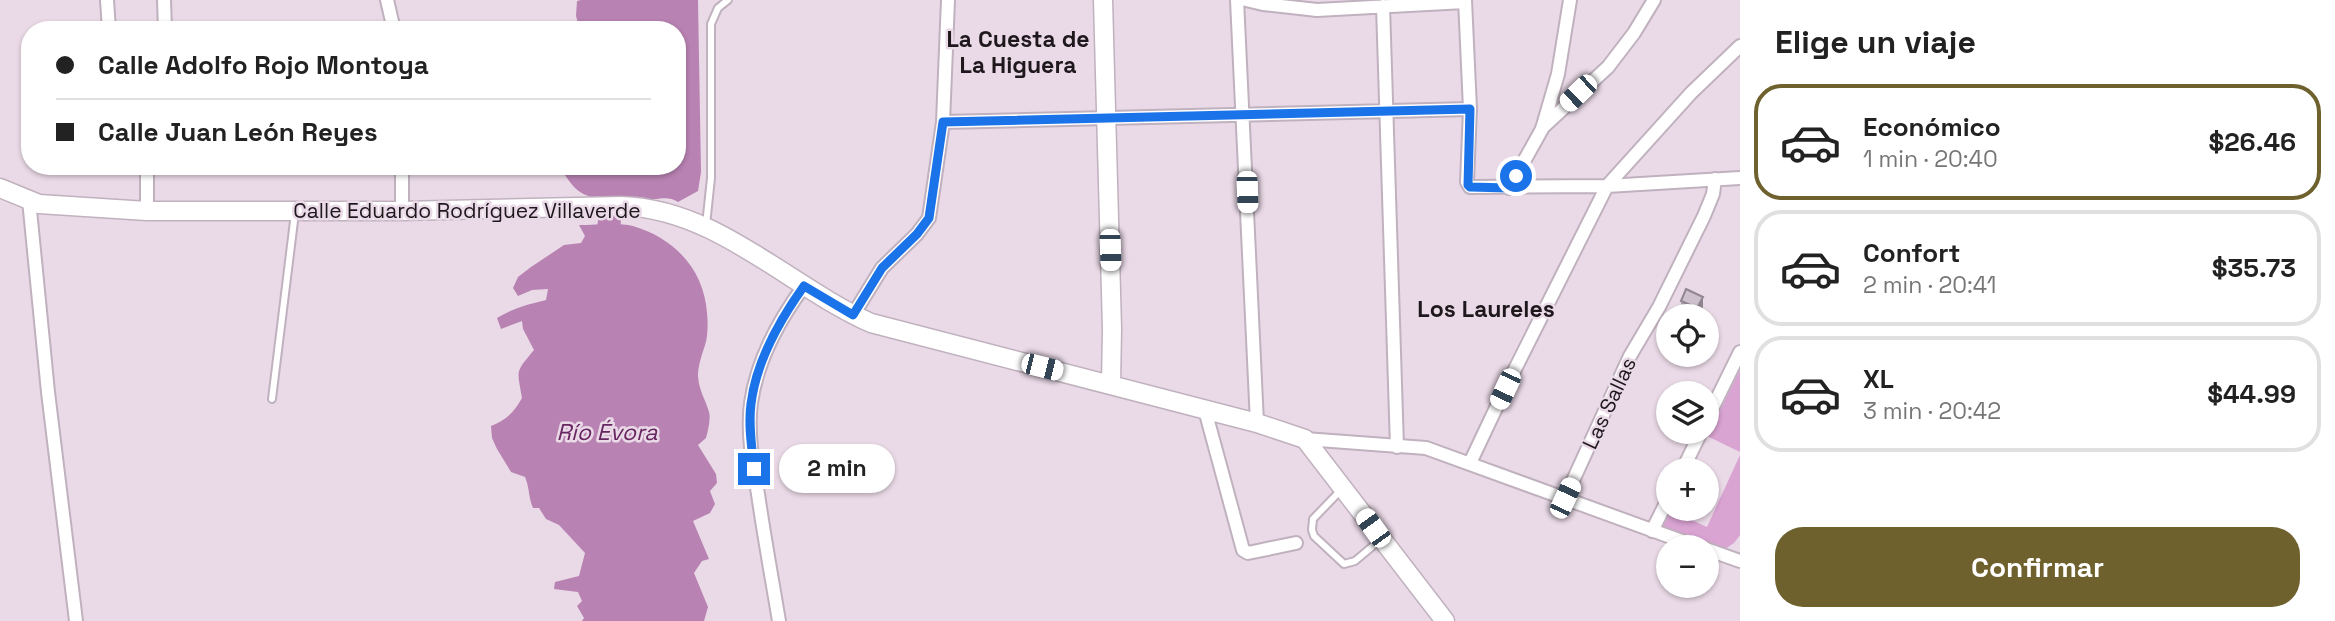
<!DOCTYPE html>
<html lang="es">
<head>
<meta charset="utf-8">
<style>
	:root { --surface:#fff; --page:#f2f2f2; --text:#222; --muted:#767676; --line:#e0e0e0; --accent:#6e612e }
	body { margin:0; font-family:"Space Grotesk",sans-serif; background:var(--page); color:var(--text); height:100vh; display:flex; flex-direction:column; font-size:26px; white-space:nowrap }
	* { box-sizing:border-box; margin:0 }
	p { font-size:23px; color:var(--muted) }
	.icon { flex:none; width:38px; height:38px; fill:none; stroke:currentColor; stroke-width:2; stroke-linecap:round; stroke-linejoin:round }
	.map { position:relative; flex:1; overflow:hidden }
	.drawer { display:flex; flex-direction:column; background:var(--surface); width:595px }
	.drawer>* { flex:none }
	.top-card { position:absolute; left:21px; top:21px; width:665px; height:154px; border-radius:28px; box-shadow:0 2px 5px #0004; display:grid; align-content:center; height:154px; padding:0 35px; background:var(--surface) }
	.tools { position:absolute; left:1656px; top:304px; display:grid; gap:14px }
	.tools a { display:grid; place-items:center; width:63px; height:63px; border-radius:50%; background:var(--surface); box-shadow:0 2px 5px #0004; font-size:35px }
	.end { position:absolute; width:32px; height:32px; margin:-16px; border:9px solid #1a73e8; background:#fff; box-shadow:0 0 0 4px #fff }
	.from { border-radius:50% }
	.bubble { position:absolute; height:49px; border-radius:24px; background:var(--surface); box-shadow:0 2px 5px #0004; font-size:23px; font-weight:600; line-height:49px; text-align:center }
	.car { position:absolute; width:21px; height:42px; margin:-21px -10px; border-radius:9px; box-shadow:0 0 5px 2px #0007; background:linear-gradient(#fff 24%,#345 0 40%,#fff 0 76%,#345 0 86%,#fff 0) }
	.top-card b { display:flex; align-items:center; gap:24px; height:66px; font-size:26px }
	.top-card b+b { border-top:2px solid var(--line) }
	.top-card i { width:18px; height:18px; background:var(--text) }
	ul { padding:0; list-style:none }
	li { display:flex; align-items:center; gap:21px; height:116px; margin:0 14px 10px; padding:0 21px; border:4px solid var(--line); border-radius:28px }
	li div { flex:1 }
	li b { display:block; font-size:26px }
	li em { font-style:normal; font-weight:600 }
	li.current { border-color:var(--accent) }
	li>.icon { width:63px; height:63px; stroke-width:1.5 }
	h2 { padding:0 35px; font-size:32px; line-height:84px }
	.cta { display:flex; gap:14px; margin-top:auto; padding:14px 35px }
	.cta a { flex:1; height:80px; border-radius:28px; background:var(--accent); color:#fff; font-size:28px; font-weight:600; line-height:80px; text-align:center }
	main { display:flex; flex:1; min-height:0 }
	.map>svg:first-child { display:block }
	.green { fill:#d9a3d2 }
	.water { fill:#b882b2 }
	.lines { fill:none; stroke-linecap:round; stroke-linejoin:round }
	.river { stroke:#b882b2; stroke-width:23 }
	.lane-casing { stroke:#c0b1be; stroke-width:10 }
	.street-casing { stroke:#c0b1be; stroke-width:16 }
	.secondary-casing { stroke:#c0b1be; stroke-width:21 }
	.lane { stroke:#fff; stroke-width:6 }
	.street { stroke:#fff; stroke-width:12 }
	.secondary { stroke:#fff; stroke-width:18 }
	.wall { fill:#b2a5b0 }
	.shaded-wall { fill:#918690 }
	.building { fill:#cfc0cd; stroke:#918690; stroke-width:2 }
	.route { stroke:#1a73e8; stroke-width:9 }
	.labels { text-anchor:middle; dominant-baseline:central; stroke-width:5; stroke-linejoin:round; paint-order:stroke }
	.street-label { font-size:21px; fill:#1e181d; stroke:#eadae7 }
	.neighbourhood-label { font-size:23px; font-weight:bold; fill:#1e181d; stroke:#eadae7 }
	.water-label { font-size:23px; font-style:italic; fill:#672561; stroke:#eadae7 }
</style>
</head>
<body>
<main>
<div class="map">
<svg width="1740" height="621" viewBox="0 0 1740 621">
	<rect width="100%" height="100%" fill="#eadae7"/>
	<path class="green" d="M1740,370v82l-33,-16z
		M1740,455v80l-6,8 -12,8 -63,-22 9,-20 39,18z"/>
	<path class="water" d="M581,0h117l3,172 -3,19 -20,11c-9,-6 -16,-3 -27,-3 -5,0 -11,-3 -16,-2 -17,3 -39,5 -55,-5 -8,-5 -15,-18 -22,-26h119v-136h-97l-4,-14 1,-15z
		M579,225c17,0 38,-3 54,1 41,12 71,43 74,87 1,9 1,24 -2,32 -3,10 -7,20 -7,31 1,15 7,22 11,36 2,7 -1,18 -3,26l-8,7 18,29 1,9 -7,8 5,13 -5,9 -17,8 16,38 -7,2 -8,12 14,34 -4,14h-122l2,-3 -7,-12 5,-5 -4,-9 -24,-3 1,-7 24,-6 6,-23 -26,-28 -13,-6 -7,-11h-6c-5,-12 -3,-19 -8,-31l-14,-5 -14,-23 -5,-11 -1,-12c16,-6 23,-14 31,-28 -5,-29 -7,-25 12,-48l-11,-21 -1,-8 -21,8 -4,-11c14,-9 32,-14 49,-18l2,-11 -16,1 -14,6 -5,-8 5,-11 13,-10 33,-22 17,-2 4,-7z"/>
	<g class="lines">
		<path class="river" d="M606,256l8,-82 4,-8"/>
		<g class="lane-casing">
			<path id="lane" d="M706,225l5,-47v-154l7,-16 10,-8
				M272,399l23,-186
				M1341,490l-28,29 -1,11 2,6 30,28 11,-3 25,-21"/>
		</g>
		<g class="street-casing">
			<path id="street" d="M107,0l2,30
				M164,0l1,30
				M387,0l7,30
				M1237,0l20,423
				M1246,0l17,4 54,6 148,-8
				M1465,0l5,109 -3,73 3,5 137,-1 133,-8
				M1383,6l14,441
				M943,122l527,-13
				M1542,128l66,-61 26,-34 20,-33
				M1509,188l33,-59 16,-55 12,-74
				M29,200l19,192 28,229
				M147,211v-45
				M402,211v-45
				M853,315l29,-47 35,-34 12,-16 14,-96 5,-122
				M1205,410l38,140 5,3 48,-10
				M1706,421l34,-69
				M1305,439l121,9 275,100
				M1470,463l35,-74 102,-203 84,-93 49,-47
				M1682,471l19,-39
				M1565,498l65,-142 29,-49 45,-91 9,-22 2,-15
				M1652,531l16,-32
				M1706,549l34,12
				M779,621c-7,-42 -15,-85 -21,-127 -5,-29 -11,-62 -7,-91 6,-43 28,-83 53,-117"/>
		</g>
		<g class="secondary-casing">
			<path id="secondary" d="M1103,0l9,329 -1,55
				M0,188l39,16 108,7h255l220,-5c95,3 166,80 249,117l386,100 48,16 140,182"/>
		</g>
		<use href="#lane" class="lane"/>
		<use href="#street" class="street"/>
		<use href="#secondary" class="secondary"/>
	</g>
	<path class="wall" d="M1681,301l22,6 -5,10h-4l-13,-6z"/>
	<path class="shaded-wall" d="M1703,297v10l-6,10v-9z"/>
	<path class="building" d="M1686,289l17,8 -6,11 -16,-7z"/>
	<g class="lines">
		<path class="route" d="M754,469c-2,-21 -6,-44 -3,-65 5,-43 28,-83 53,-118l49,29 29,-47 35,-34 12,-16 14,-96 527,-13 -2,76 2,2 39,1 7,-12"/>
	</g>
	<g class="labels">
		<g class="street-label">
			<text x="467" y="210">Calle Eduardo Rodríguez Villaverde</text>
			<text transform="translate(1609 403) rotate(-65)">Las Sallas</text>
		</g>
		<g class="neighbourhood-label">
			<text x="1018" y="39">La Cuesta de<tspan x="1018" dy="26">La Higuera</tspan></text>
			<text x="1486" y="309">Los Laureles</text>
		</g>
		<g class="water-label">
			<text x="607" y="432">Río Évora</text>
		</g>
	</g>
</svg>
<div class="tools">
<a><svg class="icon" aria-label="locate" viewBox="0 0 24 24"><circle cx="12" cy="12" r="6"/><path d="M12 2v4M12 18v4M2 12h4M18 12h4"/></svg></a>
<a><svg class="icon" aria-label="layers" viewBox="0 0 24 24"><path d="M12 4l9 5-9 5-9-5zM3 14l9 5 9-5"/></svg></a>
<a>+</a>
<a>−</a>
</div>
<i class="end from" style="left:1516px;top:176px"></i>
<i class="end" style="left:754px;top:469px"></i>
<div class="bubble" style="left:779px;top:444px;width:116px">2 min</div>
<i class="car" style="left:1578px;top:93px;rotate:226deg"></i>
<i class="car" style="left:1247px;top:192px;rotate:178deg"></i>
<i class="car" style="left:1110px;top:250px;rotate:178deg"></i>
<i class="car" style="left:1042px;top:367px;rotate:104deg"></i>
<i class="car" style="left:1505px;top:389px;rotate:205deg"></i>
<i class="car" style="left:1565px;top:498px;rotate:25deg"></i>
<i class="car" style="left:1373px;top:528px;rotate:324deg"></i>
<div class="top-card">
<b><i class="from"></i>Calle Adolfo Rojo Montoya</b>
<b><i></i>Calle Juan León Reyes</b>
</div>
</div>
<section class="drawer">
<h2>Elige un viaje</h2>
<ul>
<li class="current"><svg class="icon" aria-label="car" viewBox="0 0 24 24"><path d="M5 17H2v-5l4-1 3-4h7l3 4 3 1v5h-3M9 17h6M6 11h13"/><circle cx="7" cy="17" r="2"/><circle cx="17" cy="17" r="2"/></svg><div><b>Económico</b><p>1 min · 20:40</p></div><em>$26.46</em></li>
<li><svg class="icon" aria-label="car" viewBox="0 0 24 24"><path d="M5 17H2v-5l4-1 3-4h7l3 4 3 1v5h-3M9 17h6M6 11h13"/><circle cx="7" cy="17" r="2"/><circle cx="17" cy="17" r="2"/></svg><div><b>Confort</b><p>2 min · 20:41</p></div><em>$35.73</em></li>
<li><svg class="icon" aria-label="car" viewBox="0 0 24 24"><path d="M5 17H2v-5l4-1 3-4h7l3 4 3 1v5h-3M9 17h6M6 11h13"/><circle cx="7" cy="17" r="2"/><circle cx="17" cy="17" r="2"/></svg><div><b>XL</b><p>3 min · 20:42</p></div><em>$44.99</em></li>
</ul>
<div class="cta"><a>Confirmar</a></div>
</section>
</main>
</body>
</html>
